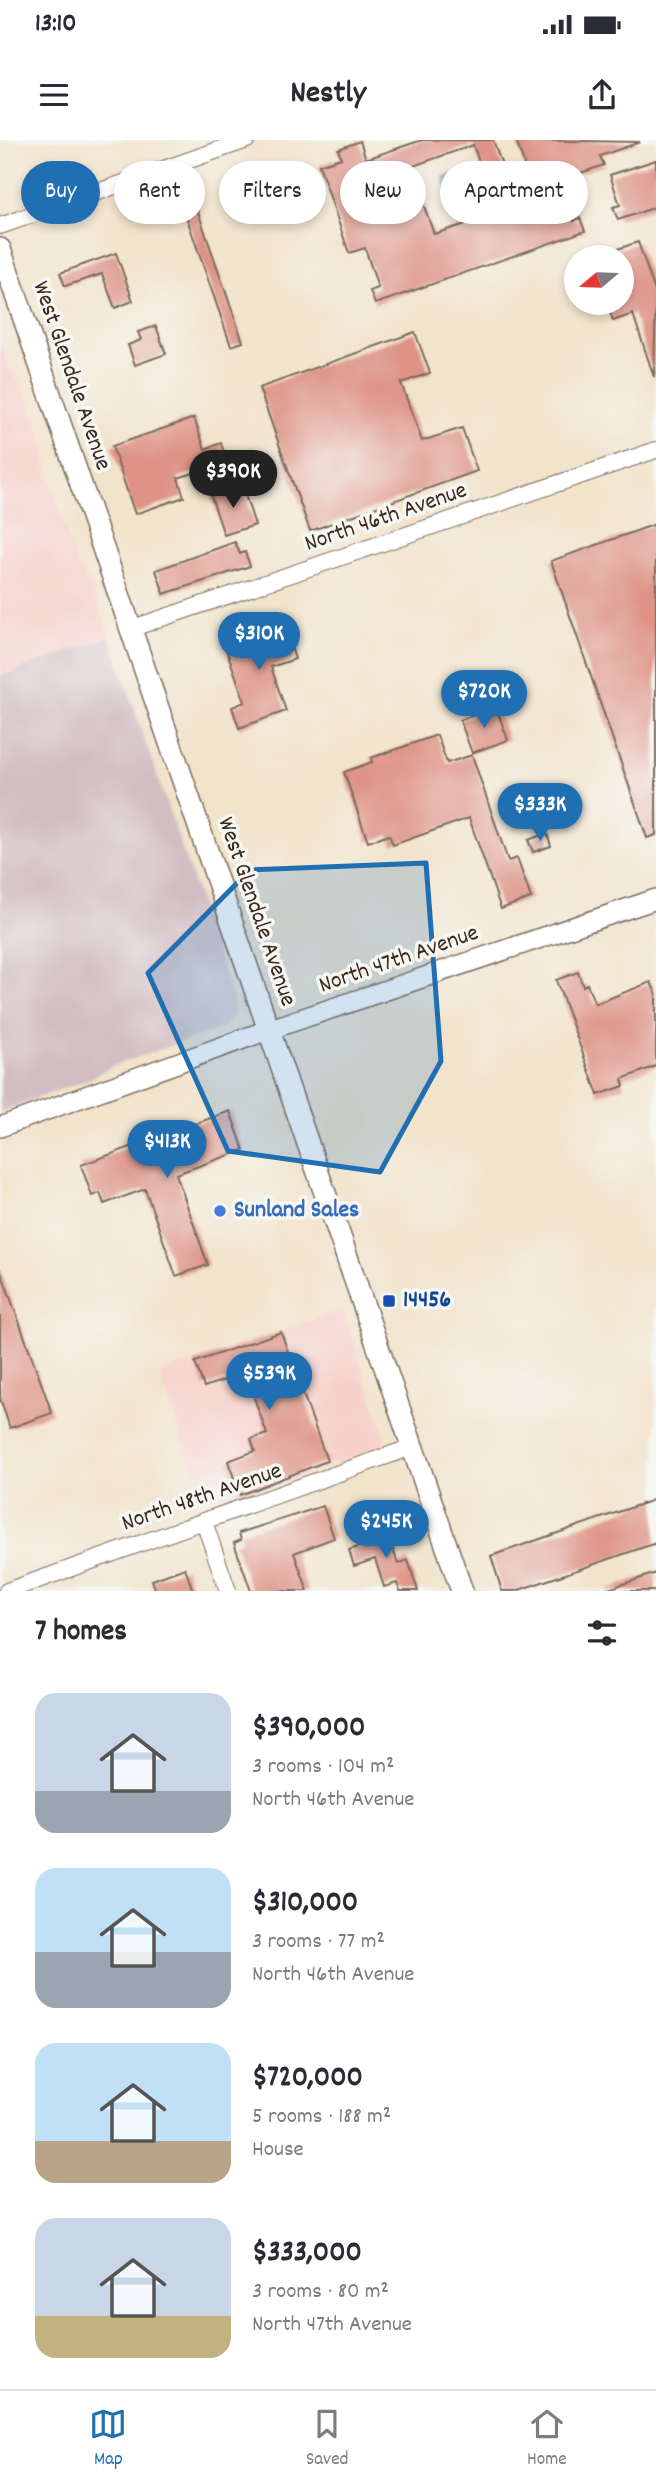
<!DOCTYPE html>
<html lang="en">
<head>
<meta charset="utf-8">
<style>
  body { margin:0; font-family:Dekko,sans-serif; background:#f7f7f7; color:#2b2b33; height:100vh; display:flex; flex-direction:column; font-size:26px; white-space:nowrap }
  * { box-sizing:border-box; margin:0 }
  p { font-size:23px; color:#7c7c81 }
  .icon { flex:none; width:38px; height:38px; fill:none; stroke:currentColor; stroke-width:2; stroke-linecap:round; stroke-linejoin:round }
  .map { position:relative; height:1451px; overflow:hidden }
  .panel { display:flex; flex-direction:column; background:#fff; flex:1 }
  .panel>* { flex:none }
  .hud { position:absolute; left:21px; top:21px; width:614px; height:63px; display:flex; gap:14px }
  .needle { width:46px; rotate:251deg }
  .tools { position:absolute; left:564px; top:105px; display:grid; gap:14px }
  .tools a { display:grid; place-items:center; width:70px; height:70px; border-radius:50%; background:#fff; box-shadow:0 4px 10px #0003; font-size:35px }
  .price { position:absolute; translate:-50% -60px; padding:0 16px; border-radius:24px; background:#1f6fb2; color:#fff; font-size:23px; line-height:46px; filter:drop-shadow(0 2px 4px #0008) }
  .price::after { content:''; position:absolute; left:50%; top:42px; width:21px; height:16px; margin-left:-10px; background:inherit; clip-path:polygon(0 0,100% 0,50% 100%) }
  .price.active { background:#222; color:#fff }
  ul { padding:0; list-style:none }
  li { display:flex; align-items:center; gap:21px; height:175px; padding:0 35px }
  li span { display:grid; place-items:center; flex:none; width:196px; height:140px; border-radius:21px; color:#555 }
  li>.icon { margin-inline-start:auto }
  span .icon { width:84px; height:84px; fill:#fffc; stroke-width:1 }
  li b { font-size:30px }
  h2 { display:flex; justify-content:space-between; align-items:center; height:84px; padding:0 35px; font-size:30px }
  .tag { padding:0 24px; border-radius:32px; background:#fff; box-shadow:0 4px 10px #0003; font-size:24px; line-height:63px }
  .tag.active { background:#1f6fb2; color:#fff }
  .status { display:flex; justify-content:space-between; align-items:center; height:49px; padding:0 35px; background:#fff; direction:ltr }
  .status svg { height:19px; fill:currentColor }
  header { display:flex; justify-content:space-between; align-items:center; height:91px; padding:0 35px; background:#fff; font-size:32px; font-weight:800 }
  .tab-bar { display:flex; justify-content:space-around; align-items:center; height:98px; border-top:2px solid #e1e1e2; background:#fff; font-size:19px; color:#7c7c81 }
  .tab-bar a { display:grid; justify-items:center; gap:4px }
  .tab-bar .active { color:#1f6fb2 }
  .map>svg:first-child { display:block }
  .built { fill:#f7d0ca }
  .industrial { fill:#d2bec2 }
  .water { fill:#6ab8e4; stroke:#527181; stroke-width:2 }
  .building { fill:#de9386; fill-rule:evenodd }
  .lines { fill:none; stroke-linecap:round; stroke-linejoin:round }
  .minor-casing { stroke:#7b6b5b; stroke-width:18 }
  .tertiary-casing { stroke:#7b6b5b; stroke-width:22 }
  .secondary-casing { stroke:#7b6b5b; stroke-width:24 }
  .minor { stroke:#fff; stroke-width:16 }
  .tertiary { stroke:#fff; stroke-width:19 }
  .secondary { stroke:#fff; stroke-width:21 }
  .marked { fill:#1f6fb2; fill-opacity:0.2; stroke:#1f6fb2; stroke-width:5; stroke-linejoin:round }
  .shop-dot { fill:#3f7fe0; stroke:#f6f6f2; stroke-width:2.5 }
  .transit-dot { fill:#1a4fb4; stroke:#f6f6f2; stroke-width:2.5 }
  .labels { text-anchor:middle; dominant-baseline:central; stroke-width:7; stroke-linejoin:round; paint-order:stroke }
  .street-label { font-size:24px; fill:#3b2a1e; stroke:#f6f6f2 }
  .shop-label { font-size:24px; font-weight:bold; fill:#366cbe; stroke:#f6f6f2; text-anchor:start }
  .transit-label { font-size:24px; font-weight:bold; fill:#164399; stroke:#f6f6f2; text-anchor:start }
</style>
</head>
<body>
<div class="status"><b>13:10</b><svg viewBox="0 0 49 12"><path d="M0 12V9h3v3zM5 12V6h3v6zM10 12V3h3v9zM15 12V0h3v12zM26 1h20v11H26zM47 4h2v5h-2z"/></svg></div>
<header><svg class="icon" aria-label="menu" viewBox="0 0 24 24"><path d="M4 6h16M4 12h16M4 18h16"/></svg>Nestly<svg class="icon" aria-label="share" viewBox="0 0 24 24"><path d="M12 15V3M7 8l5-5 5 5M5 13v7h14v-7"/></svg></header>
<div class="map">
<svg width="656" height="1451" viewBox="0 0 656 1451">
  <rect width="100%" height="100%" fill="#f6f6f2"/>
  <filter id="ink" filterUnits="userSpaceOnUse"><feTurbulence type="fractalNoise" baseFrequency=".0143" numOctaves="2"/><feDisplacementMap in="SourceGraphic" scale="14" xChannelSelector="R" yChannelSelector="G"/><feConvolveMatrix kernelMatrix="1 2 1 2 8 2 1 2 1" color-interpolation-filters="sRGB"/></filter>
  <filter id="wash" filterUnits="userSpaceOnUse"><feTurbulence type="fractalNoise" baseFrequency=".00686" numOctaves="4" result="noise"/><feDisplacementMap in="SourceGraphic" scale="28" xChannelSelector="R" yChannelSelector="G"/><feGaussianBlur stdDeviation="1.57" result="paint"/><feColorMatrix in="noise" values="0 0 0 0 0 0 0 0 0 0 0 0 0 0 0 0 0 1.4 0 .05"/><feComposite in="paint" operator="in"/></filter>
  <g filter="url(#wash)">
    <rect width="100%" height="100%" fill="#f2e3cb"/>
    <path class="built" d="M0,199L8,226L27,255L41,295L55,357L77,424L91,445L110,497L0,536Z
      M343,1170L385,1297L382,1306L220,1366L208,1363L201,1353L159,1233Z"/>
    <path class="industrial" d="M110,497L233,859L234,875L222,888L110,927L87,940L0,972V536Z"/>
    <path class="water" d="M456,34L463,55L451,59L444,38Z"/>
    <g id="blocks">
      <path class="building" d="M422,0H493L521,79L540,73L516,0L640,2L600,16L604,25L560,40L574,81L580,78L585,91L375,164L370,151L378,148L365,108L349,113L319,25L341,18L338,9L360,1L366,19ZM473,5L498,74L434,94L410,27Z
        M656,20V67L618,80L613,67L620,65L610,35Z
        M196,66L243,202L231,206L184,70Z
        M638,102L656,154L654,237L633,174L613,181L607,163H621V117L600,115Z
        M116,113L133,161L115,168L102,134L65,146L60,133Z
        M156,186L166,214L135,225L128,205L141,200L138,192Z
        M415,192L430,233L401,243L422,301L462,288L477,331L310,391L259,248Z
        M194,278L205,309L221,303L227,322L178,338L184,357L135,374L112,306Z
        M242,346L255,385L224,395L211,356Z
        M656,384V695L647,698L551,421Z
        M235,402L240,414L245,412L250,426L164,454L156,430Z
        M283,482L295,519L271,527L286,571L239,588L232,567L245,562L224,503Z
        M496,567L508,600L472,613L460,580Z
        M437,595L447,623L472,615L508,721L517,718L531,758L501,769L469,678L393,705L389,695L368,702L344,632L372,622L371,618Z
        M547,693L551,706L533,712L528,700Z
        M578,832L583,846L587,844L595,864L651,842L656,853V926L622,939L624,946L598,955L556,840Z
        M230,971L244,1010L176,1034L208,1125L176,1136L145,1049L104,1064L100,1053L92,1056L81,1025Z
        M0,1129L52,1273L10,1288L0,1258Z
        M281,1192L327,1321L240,1355L228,1321L255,1311L251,1299L267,1294L245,1233L204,1247L195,1222Z
        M656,1359V1403L516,1451H502L491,1416Z
        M323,1366L334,1398L294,1413L308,1451H251L234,1403L241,1400L239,1393Z
        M397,1382L400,1394L389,1397L398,1424L408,1420L418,1451H400L397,1443L384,1447L375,1419L354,1426L349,1410L380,1400L376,1389Z
        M185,1428L193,1451H156L152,1440Z
        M656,1433V1451H609L608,1449Z"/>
    </g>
  </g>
  <g filter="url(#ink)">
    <use href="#blocks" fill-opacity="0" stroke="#7b6b5b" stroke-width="2"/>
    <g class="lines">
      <defs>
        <path id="minor" d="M0,86L247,0
          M130,489L656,310
          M204,1382L228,1451
          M7,1451L412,1307"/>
        <path id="tertiary" d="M0,987L268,890L656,759"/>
        <path id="secondary" d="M0,109L462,1451"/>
      </defs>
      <use href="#minor" class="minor-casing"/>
      <use href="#tertiary" class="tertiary-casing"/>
      <use href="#secondary" class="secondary-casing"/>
      <use href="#minor" class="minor"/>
      <use href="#tertiary" class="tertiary"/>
      <use href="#secondary" class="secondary"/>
    </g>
  </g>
  <path class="marked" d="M426,723L441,921L380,1032L228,1011L148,833L250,730Z"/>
  <circle class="shop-dot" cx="220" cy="1071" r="7"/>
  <rect class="transit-dot" x="382" y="1154" width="14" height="14" rx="3.5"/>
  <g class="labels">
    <g class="street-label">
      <text transform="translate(71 236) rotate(71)">West Glendale Avenue</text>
      <text transform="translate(386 378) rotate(-19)">North 46th Avenue</text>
      <text transform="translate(256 772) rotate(71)">West Glendale Avenue</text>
      <text transform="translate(399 820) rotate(-19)">North 47th Avenue</text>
      <text transform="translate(202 1358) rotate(-19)">North 48th Avenue</text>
    </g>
    <g class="shop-label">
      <text x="234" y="1071">Sunland Sales</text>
    </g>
    <g class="transit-label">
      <text x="403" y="1161">14456</text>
    </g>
  </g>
</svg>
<div class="tools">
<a><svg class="needle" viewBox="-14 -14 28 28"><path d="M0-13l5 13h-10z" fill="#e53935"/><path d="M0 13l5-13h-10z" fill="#7c7c81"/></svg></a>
</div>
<b class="price active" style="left:233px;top:370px">$390K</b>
<b class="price" style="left:259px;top:532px">$310K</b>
<b class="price" style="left:484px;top:590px">$720K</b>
<b class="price" style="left:540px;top:703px">$333K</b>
<b class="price" style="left:167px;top:1040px">$413K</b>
<b class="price" style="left:269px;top:1272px">$539K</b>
<b class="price" style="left:386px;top:1420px">$245K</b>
<div class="hud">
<a class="tag active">Buy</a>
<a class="tag">Rent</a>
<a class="tag">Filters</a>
<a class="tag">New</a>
<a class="tag">Apartment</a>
</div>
</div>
<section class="panel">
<h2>7 homes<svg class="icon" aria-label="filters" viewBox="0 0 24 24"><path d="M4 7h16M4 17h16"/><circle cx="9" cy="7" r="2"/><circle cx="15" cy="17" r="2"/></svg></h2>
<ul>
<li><span style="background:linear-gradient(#c9d6e8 70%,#9aa5b1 0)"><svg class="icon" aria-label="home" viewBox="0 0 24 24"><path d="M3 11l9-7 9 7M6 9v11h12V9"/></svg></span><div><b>$390,000</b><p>3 rooms · 104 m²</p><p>North 46th Avenue</p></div></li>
<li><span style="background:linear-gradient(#bfe0f5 60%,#9aa5b1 0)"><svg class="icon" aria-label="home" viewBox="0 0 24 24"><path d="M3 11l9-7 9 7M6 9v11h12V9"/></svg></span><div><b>$310,000</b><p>3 rooms · 77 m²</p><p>North 46th Avenue</p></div></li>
<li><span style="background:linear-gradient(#bfe0f5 70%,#b9a48a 0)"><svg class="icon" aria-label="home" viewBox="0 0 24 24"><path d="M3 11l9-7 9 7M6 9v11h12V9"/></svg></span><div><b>$720,000</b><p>5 rooms · 188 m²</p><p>House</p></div></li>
<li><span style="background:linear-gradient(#c9d6e8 70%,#c2b280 0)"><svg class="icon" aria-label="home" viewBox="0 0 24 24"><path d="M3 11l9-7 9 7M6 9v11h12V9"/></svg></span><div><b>$333,000</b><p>3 rooms · 80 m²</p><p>North 47th Avenue</p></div></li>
</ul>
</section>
<nav class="tab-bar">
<a class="active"><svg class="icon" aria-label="map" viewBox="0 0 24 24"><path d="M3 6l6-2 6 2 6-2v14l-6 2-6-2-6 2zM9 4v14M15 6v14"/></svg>Map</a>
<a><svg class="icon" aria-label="saved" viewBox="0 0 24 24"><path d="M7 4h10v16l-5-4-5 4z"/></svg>Saved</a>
<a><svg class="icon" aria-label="home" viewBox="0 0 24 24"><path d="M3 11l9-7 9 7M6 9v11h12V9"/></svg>Home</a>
</nav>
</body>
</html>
